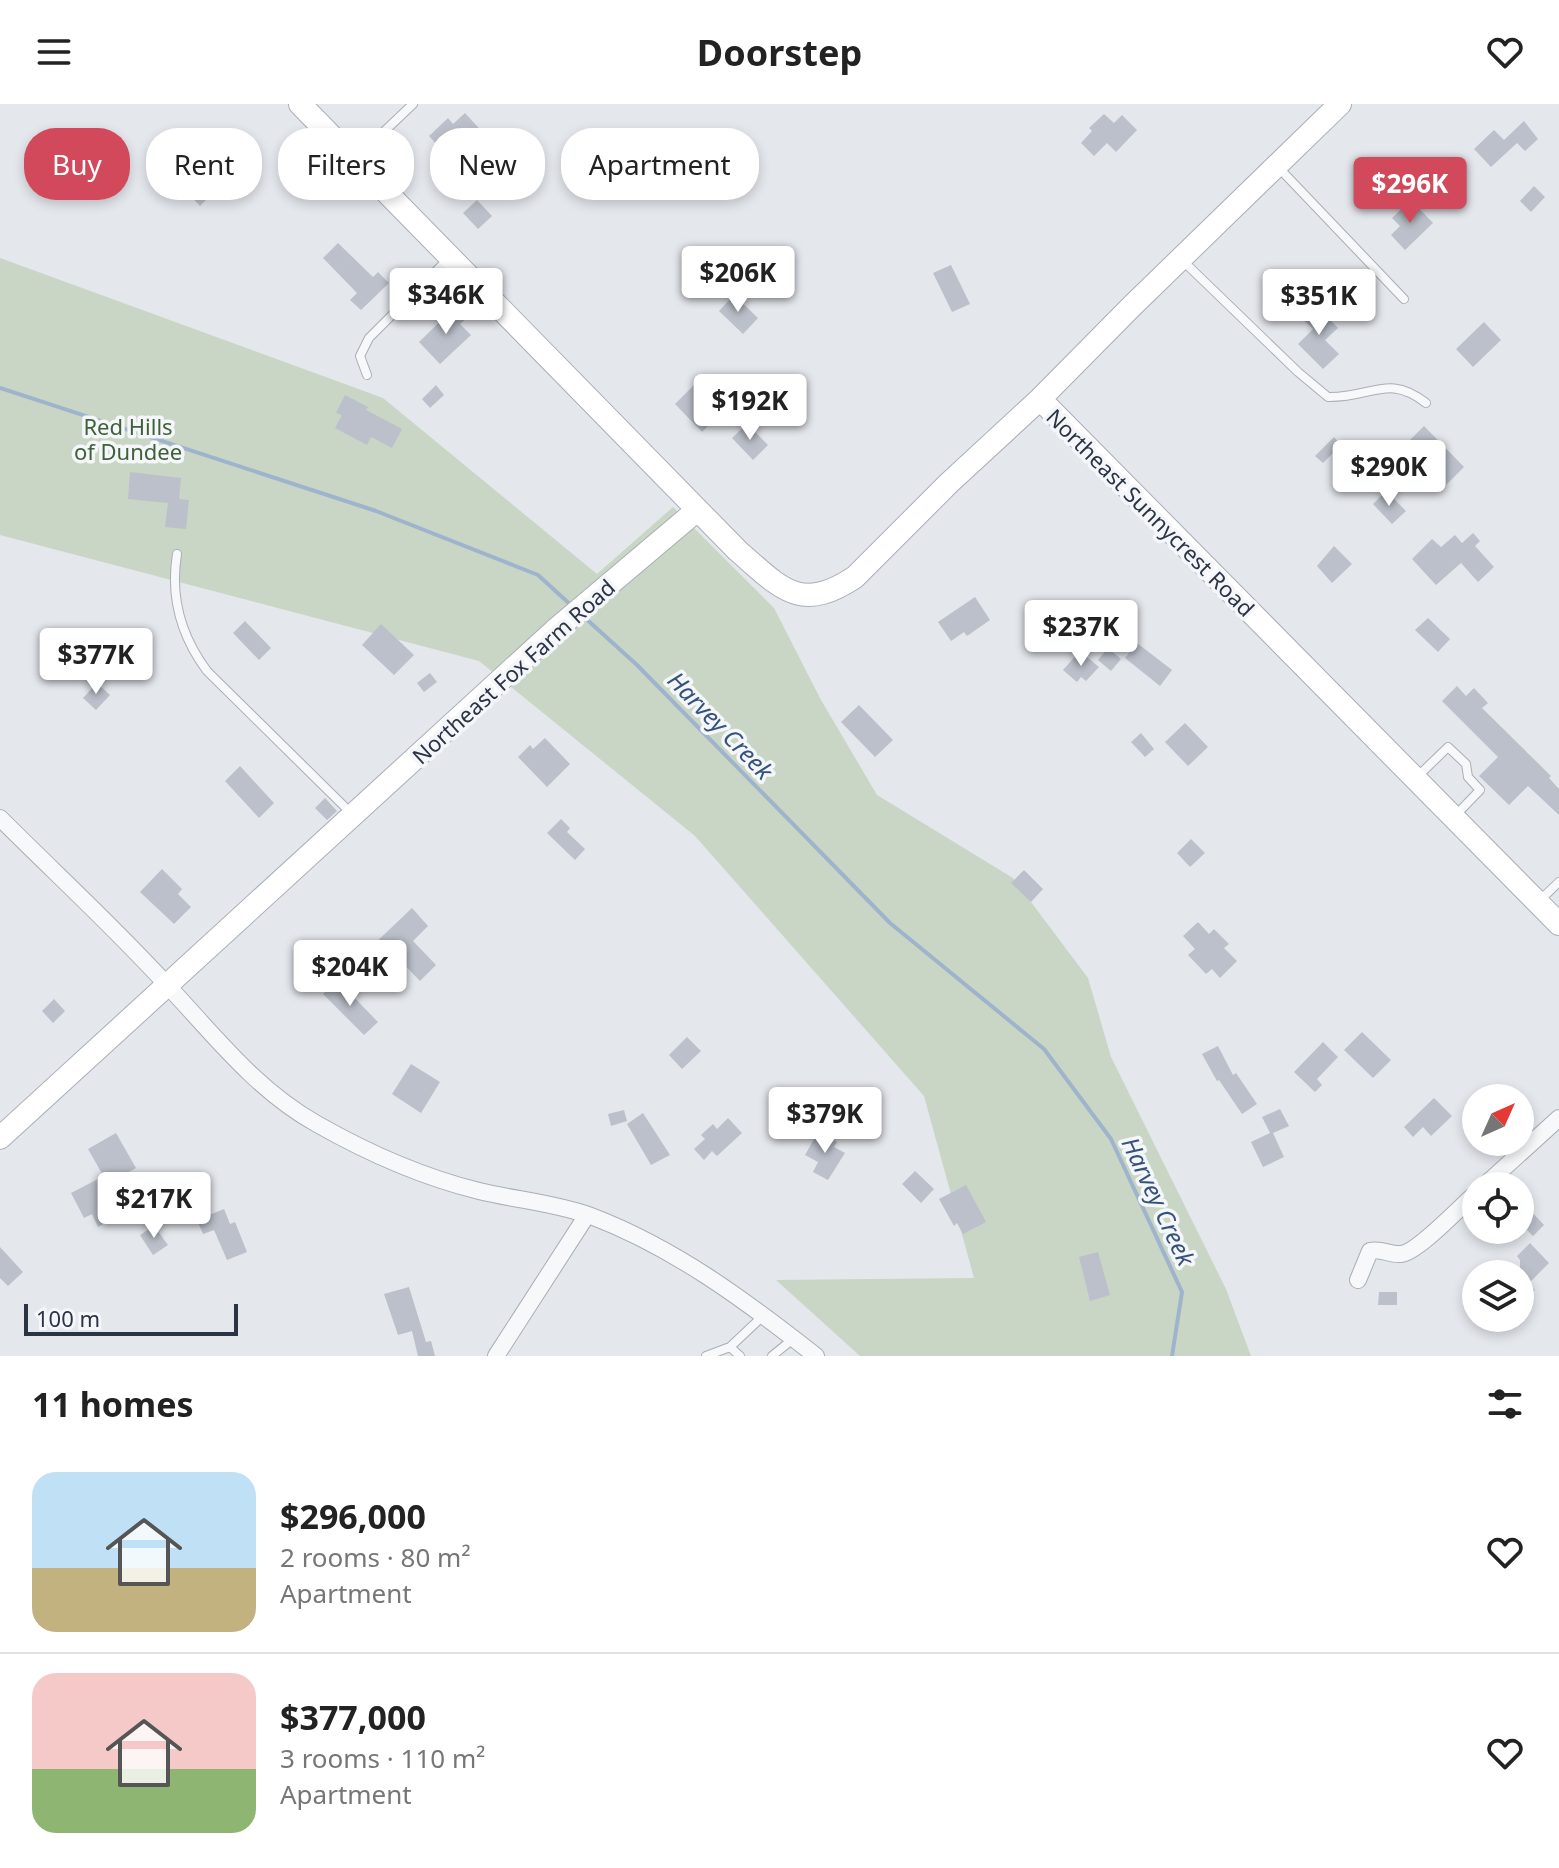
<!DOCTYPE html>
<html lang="en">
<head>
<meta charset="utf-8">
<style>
  body { margin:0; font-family:"Noto Sans",sans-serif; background:#f6f6f6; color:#222; height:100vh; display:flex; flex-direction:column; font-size:30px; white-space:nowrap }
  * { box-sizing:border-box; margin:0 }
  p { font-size:26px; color:#767676 }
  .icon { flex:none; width:44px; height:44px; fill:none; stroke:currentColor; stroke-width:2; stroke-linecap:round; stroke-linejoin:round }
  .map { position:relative; height:1252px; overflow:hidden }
  .sheet { display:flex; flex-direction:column; background:#fff; flex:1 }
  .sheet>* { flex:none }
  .hud { position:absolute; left:24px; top:24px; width:800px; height:72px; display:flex; gap:16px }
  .needle { width:52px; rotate:45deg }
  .tools { position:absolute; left:1462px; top:980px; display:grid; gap:16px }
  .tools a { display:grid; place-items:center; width:72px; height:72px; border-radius:50%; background:#fff; box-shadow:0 4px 12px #0003; font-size:40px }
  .scale { position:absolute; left:24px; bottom:20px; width:214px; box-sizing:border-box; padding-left:8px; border:4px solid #2b3445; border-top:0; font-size:22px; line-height:28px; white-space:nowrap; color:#2b3445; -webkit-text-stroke:6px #f4f6f9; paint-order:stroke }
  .price { position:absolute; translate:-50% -68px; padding:0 18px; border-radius:8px; background:#fff; color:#222; font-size:26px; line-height:52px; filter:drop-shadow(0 2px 4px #0008) }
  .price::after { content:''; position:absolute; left:50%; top:48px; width:24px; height:18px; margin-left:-12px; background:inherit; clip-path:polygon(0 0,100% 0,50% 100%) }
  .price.on { background:#d1495b; color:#fff }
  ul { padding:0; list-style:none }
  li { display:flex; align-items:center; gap:24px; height:200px; padding:0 32px }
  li+li { border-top:2px solid #e0e0e0 }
  li span { display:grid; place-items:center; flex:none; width:224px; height:160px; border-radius:24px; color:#555 }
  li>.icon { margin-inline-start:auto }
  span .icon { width:96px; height:96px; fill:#fffc; stroke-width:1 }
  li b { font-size:34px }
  h2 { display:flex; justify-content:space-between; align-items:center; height:96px; padding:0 32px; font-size:34px }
  .chip { padding:0 28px; border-radius:32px; background:#fff; box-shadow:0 4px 12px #0003; font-size:28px; line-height:72px }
  .chip.on { background:#d1495b; color:#fff }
  header { display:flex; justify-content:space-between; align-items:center; height:104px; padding:0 32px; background:#fff; font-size:36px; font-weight:700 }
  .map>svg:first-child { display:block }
  .green { fill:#c9d6c5 }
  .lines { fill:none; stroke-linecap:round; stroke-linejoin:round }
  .stream { stroke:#9fb4cc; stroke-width:4 }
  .building { fill:#bbc0ca }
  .lane-casing { stroke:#a9aeb7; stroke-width:10 }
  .street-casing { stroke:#a9aeb7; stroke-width:18 }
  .secondary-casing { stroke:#a9aeb7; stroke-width:24 }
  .lane { stroke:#f7f8fa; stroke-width:8 }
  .street { stroke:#f7f8fa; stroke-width:16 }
  .secondary { stroke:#fff; stroke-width:22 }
  .labels { text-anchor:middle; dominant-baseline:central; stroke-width:7; stroke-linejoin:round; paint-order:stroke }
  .park-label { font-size:22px; fill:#3f6138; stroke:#f4f6f9 }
  .street-label { font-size:22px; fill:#2b3445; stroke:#f4f6f9 }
  .water-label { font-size:24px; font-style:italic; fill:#34527a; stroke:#f4f6f9 }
</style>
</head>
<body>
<header><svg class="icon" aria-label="menu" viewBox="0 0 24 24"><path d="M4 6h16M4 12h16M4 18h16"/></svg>Doorstep<svg class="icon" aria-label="heart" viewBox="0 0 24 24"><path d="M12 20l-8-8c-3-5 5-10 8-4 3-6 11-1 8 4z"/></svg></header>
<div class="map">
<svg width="1559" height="1252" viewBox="0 0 1559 1252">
  <rect width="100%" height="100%" fill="#e4e7ec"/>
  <path class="green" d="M0,154L383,294L597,470L673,403L774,504L821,596L877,691L1013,774L1088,874L1111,953L1226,1185L1251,1252H860L776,1176L974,1174L924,992L695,732L479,557L0,431Z"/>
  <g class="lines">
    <path class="stream" d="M0,284L376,407L538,471L573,503
      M583,512L637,561L890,819L1044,945L1111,1035L1182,1188L1172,1252"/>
  </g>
  <path class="building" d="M465,9L487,33L456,62L429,32L448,14L453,20Z
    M1104,10L1114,19L1122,11L1137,26L1116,48L1107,39L1094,52L1081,39L1092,27L1089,24Z
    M1524,17L1538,35L1525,47L1517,39L1491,63L1474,45L1494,26L1504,36Z
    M198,38L211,50L201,60L217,76L212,80L217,85L200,102L168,69Z
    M1534,82L1545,93L1531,108L1520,97Z
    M477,96L492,112L478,125L463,109Z
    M1411,96L1433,119L1405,146L1391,131L1400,122L1392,114Z
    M338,139L373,173L378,168L389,179L361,206L350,196L357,189L323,154Z
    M951,161L970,200L952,208L933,169Z
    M734,191L758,214L743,230L719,207Z
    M1314,199L1338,224L1325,236L1339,250L1323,265L1298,240L1313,225L1300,213Z
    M455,203L466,215L460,220L471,231L440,260L419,238Z
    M1484,218L1501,236L1473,263L1456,245Z
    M697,278L725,305L702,328L675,300Z
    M436,281L444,291L430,304L422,295Z
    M345,291L368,303L366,306L402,325L392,344L371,333L367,341L335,324L342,311L336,309Z
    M747,320L768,341L753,356L732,334Z
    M1424,322L1464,363L1444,383L1404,342Z
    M1334,333L1341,341L1323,359L1315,352Z
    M130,368L181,374L179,395L189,396L186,425L165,423L168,399L128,395Z
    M1386,387L1406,407L1392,420L1373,400Z
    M1473,429L1480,437L1475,442L1494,463L1478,478L1461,459L1436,481L1412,455L1432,435L1441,443L1455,431L1462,439Z
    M1334,442L1352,460L1332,479L1317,462Z
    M975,493L990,516L967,532L964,528L951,537L938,518Z
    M1428,514L1450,535L1438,548L1415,526Z
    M245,517L271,544L259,556L233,529Z
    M381,520L414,551L394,571L362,541Z
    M1137,539L1172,566L1160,582L1125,554Z
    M1108,544L1121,555L1111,567L1098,556Z
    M1080,547L1099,563L1086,577L1081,573L1077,578L1063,566Z
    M430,569L437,578L424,588L417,579Z
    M97,579L110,591L96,606L83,594Z
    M1457,582L1466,592L1474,584L1488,599L1482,604L1551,672L1549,674L1559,685V711L1528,682L1509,701L1479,672L1498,653L1442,597Z
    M859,601L893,636L875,653L841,618Z
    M1185,619L1208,643L1188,662L1165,638Z
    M1141,629L1154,645L1145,653L1131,638Z
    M545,634L570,660L547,683L518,653L530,641L533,645Z
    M240,662L274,699L259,714L225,677Z
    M325,694L337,707L327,716L315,704Z
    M561,715L570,724L567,728L585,745L575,756L547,729Z
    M1191,735L1205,749L1190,763L1177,749Z
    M162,765L182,785L178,790L191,803L174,820L140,788Z
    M1024,766L1043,785L1031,798L1011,779Z
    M412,804L428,822L413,837L436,861L420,877L393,849L384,858L370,844Z
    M1198,818L1209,830L1214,825L1229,840L1224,844L1237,857L1220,874L1212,865L1206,870L1188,851L1195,845L1183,832Z
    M337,876L378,918L364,931L323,890Z
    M54,895L65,907L53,919L42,907Z
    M1362,928L1391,956L1373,974L1344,946Z
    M687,933L701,947L682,965L669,951Z
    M1323,938L1338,953L1317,975L1322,981L1315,988L1294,968Z
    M1218,942L1233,971L1236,969L1257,1000L1242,1010L1219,976L1217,977L1202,950Z
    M411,960L440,978L421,1009L392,990Z
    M1434,994L1452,1012L1431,1032L1423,1023L1413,1033L1404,1023Z
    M1280,1005L1289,1022L1273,1029L1284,1053L1263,1063L1251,1038L1270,1029L1262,1013Z
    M624,1006L627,1017L611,1022L608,1010Z
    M643,1009L670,1051L651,1061L627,1020Z
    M728,1014L742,1029L717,1052L712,1047L704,1056L694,1045L705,1035L701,1031L713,1020L717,1025Z
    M818,1028L837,1038L834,1043L845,1049L828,1076L813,1068L818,1058L805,1051Z
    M116,1029L136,1064L108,1080L88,1045Z
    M915,1067L934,1085L921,1099L902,1080Z
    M100,1074L120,1111L98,1123L92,1110L84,1114L71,1089Z
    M966,1081L986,1118L963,1130L957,1119L954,1122L939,1095Z
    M1526,1102L1544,1121L1533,1132L1520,1119V1108Z
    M224,1105L230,1120L235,1118L247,1148L227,1156L214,1126L203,1130L197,1116Z
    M154,1122L168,1141L153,1151L140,1131Z
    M1530,1139L1549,1159L1529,1179L1535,1186L1520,1200V1156L1517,1152Z
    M0,1143L23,1168L8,1182L0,1174Z
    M1098,1148L1110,1191L1090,1197L1079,1153Z
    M409,1183L426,1238L431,1237L435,1252H418L412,1227L398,1231L384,1190Z
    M1379,1188H1397V1201H1378Z"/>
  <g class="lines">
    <defs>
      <path id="lane" d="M355,55L413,0
        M1278,63L1404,195
        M1181,155L1298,268L1328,293C1372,294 1388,269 1426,299
        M367,271L360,252L369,234L449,154
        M177,450C170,493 181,532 207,567L351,709
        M1416,674L1448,643L1466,660L1468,673L1480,686L1454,713
        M1538,798L1559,778
        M730,1243L740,1252
        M706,1252L730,1243L763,1212
        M772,1252L793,1235"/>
      <path id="street" d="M0,714C56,770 114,823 167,881C214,931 256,986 317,1020C368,1049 422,1073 479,1087C516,1096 555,1099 591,1112C675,1144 746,1197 816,1252
        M1484,1082L1559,1014
        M1358,1176L1370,1147C1381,1144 1390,1151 1401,1150C1417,1149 1461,1102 1476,1089
        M496,1252L587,1111"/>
      <path id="secondary" d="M300,0L738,447C781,484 800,510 855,473L949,379L1040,295L1133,201L1340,0
        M1040,295L1559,820
        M0,1034L554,527L696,407"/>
    </defs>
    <use href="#lane" class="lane-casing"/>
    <use href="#street" class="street-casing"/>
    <use href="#secondary" class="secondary-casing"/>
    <use href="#lane" class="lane"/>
    <use href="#street" class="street"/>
    <use href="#secondary" class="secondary"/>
  </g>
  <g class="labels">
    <g class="park-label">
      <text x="128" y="322">Red Hills<tspan x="128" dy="25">of Dundee</tspan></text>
    </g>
    <g class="street-label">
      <text transform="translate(1151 408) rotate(45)">Northeast Sunnycrest Road</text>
      <text transform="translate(513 567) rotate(-42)">Northeast Fox Farm Road</text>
    </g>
    <g class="water-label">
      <text transform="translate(721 621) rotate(46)">Harvey Creek</text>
      <text transform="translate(1159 1097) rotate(65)">Harvey Creek</text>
    </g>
  </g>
</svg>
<div class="tools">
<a><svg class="needle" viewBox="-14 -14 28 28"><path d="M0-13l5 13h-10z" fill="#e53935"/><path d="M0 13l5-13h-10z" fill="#767676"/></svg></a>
<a><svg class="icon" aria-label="locate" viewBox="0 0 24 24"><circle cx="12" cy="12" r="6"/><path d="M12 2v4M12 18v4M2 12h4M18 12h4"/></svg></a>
<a><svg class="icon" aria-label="layers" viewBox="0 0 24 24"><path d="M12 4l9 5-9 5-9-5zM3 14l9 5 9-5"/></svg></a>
</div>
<div class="scale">100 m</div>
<b class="price on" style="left:1410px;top:121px">$296K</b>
<b class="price" style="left:738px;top:210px">$206K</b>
<b class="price" style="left:446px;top:232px">$346K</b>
<b class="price" style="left:1319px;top:233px">$351K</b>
<b class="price" style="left:750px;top:338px">$192K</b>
<b class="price" style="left:1389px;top:404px">$290K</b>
<b class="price" style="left:1081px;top:564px">$237K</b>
<b class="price" style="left:96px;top:592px">$377K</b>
<b class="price" style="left:350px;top:904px">$204K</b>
<b class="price" style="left:825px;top:1051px">$379K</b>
<b class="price" style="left:154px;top:1136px">$217K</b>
<div class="hud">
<a class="chip on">Buy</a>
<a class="chip">Rent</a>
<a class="chip">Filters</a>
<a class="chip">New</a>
<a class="chip">Apartment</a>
</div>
</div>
<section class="sheet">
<h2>11 homes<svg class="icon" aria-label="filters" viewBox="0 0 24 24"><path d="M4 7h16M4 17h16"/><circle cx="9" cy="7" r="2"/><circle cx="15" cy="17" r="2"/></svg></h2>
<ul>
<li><span style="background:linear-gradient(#bfe0f5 60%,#c2b280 0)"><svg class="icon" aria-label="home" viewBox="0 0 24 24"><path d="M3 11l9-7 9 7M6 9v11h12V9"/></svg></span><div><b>$296,000</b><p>2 rooms · 80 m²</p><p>Apartment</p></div><svg class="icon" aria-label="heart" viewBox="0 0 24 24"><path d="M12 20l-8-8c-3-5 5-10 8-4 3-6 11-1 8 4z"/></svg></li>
<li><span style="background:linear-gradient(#f6c9c9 60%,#8fb573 0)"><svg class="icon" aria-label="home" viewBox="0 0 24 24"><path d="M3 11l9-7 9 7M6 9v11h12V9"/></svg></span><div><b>$377,000</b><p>3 rooms · 110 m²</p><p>Apartment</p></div><svg class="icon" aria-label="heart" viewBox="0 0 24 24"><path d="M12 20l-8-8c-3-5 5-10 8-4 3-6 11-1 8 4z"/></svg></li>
</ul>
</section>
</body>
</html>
